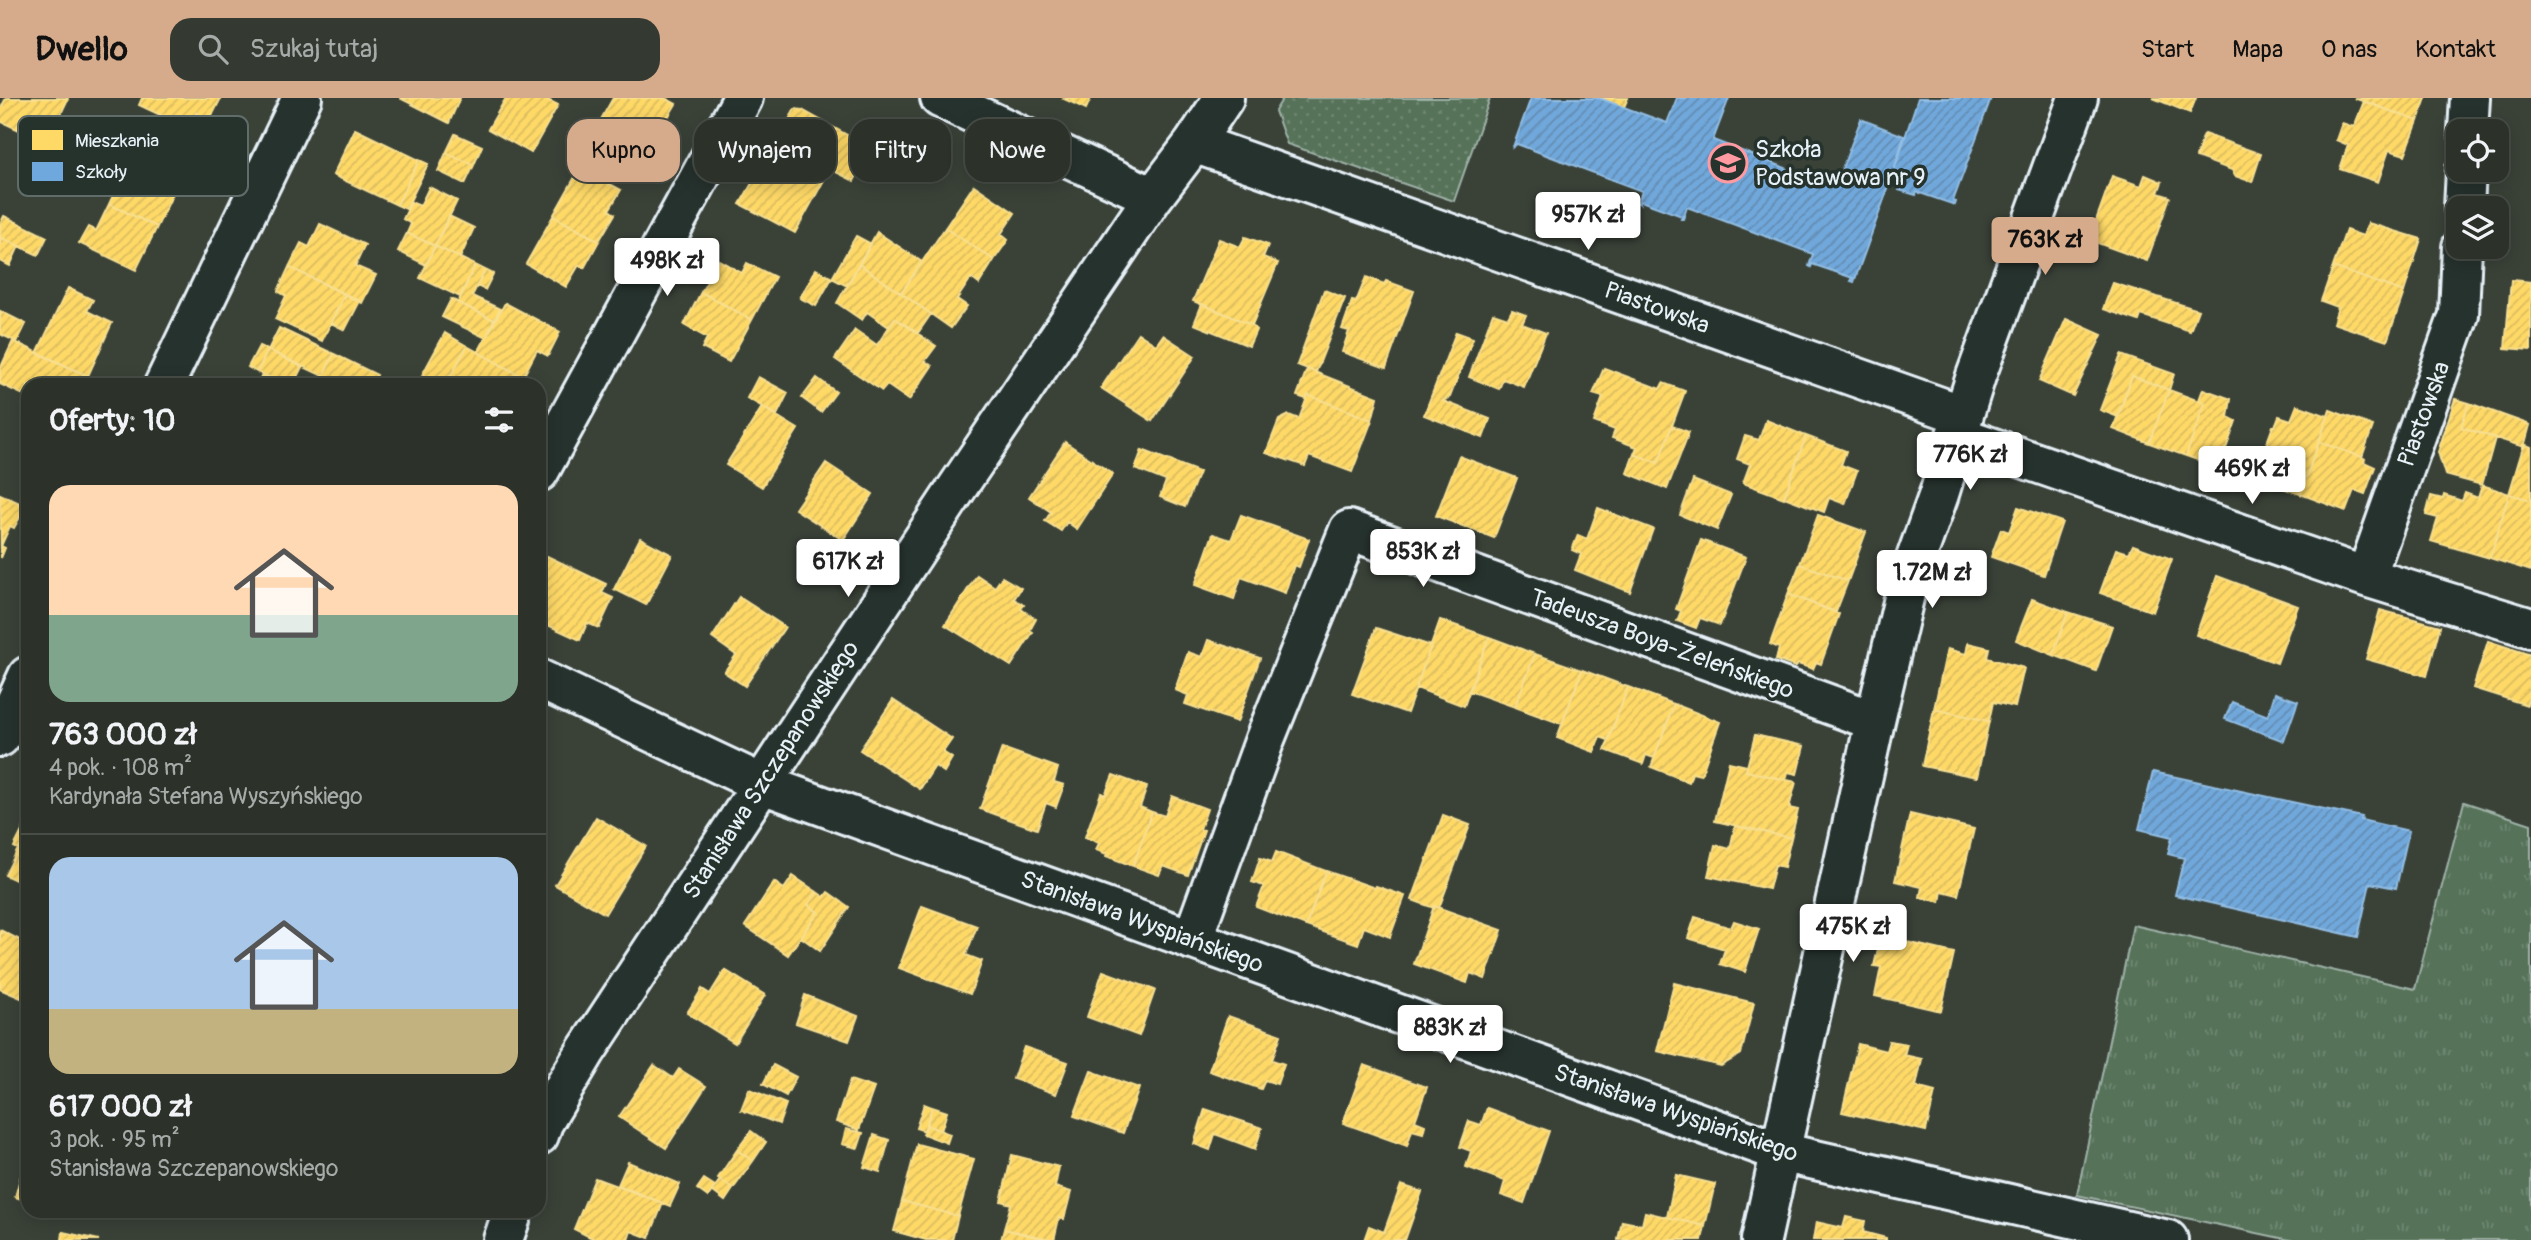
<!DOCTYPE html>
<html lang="pl">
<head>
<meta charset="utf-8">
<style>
  body { margin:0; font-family:Pangolin,sans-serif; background:#343a32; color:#f1f3f6; height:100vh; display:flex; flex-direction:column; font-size:26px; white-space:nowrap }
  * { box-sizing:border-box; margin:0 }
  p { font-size:23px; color:#a6aaa8 }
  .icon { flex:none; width:38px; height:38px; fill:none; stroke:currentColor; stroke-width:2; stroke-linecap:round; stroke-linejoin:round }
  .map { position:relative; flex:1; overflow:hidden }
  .details { position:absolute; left:21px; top:280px; width:525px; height:840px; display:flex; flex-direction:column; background:#2c322a; border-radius:21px; box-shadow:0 4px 18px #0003,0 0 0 2px #484d47 }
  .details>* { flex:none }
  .guide { position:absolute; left:567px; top:21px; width:665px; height:63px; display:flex; gap:14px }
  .controls { position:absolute; left:2446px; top:21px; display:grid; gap:14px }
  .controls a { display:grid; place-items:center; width:63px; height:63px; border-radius:14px; background:#2c322a; box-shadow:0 4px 18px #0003,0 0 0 2px #484d47; font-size:35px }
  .price { position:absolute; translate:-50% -60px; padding:0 16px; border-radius:7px; background:#fff; color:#222; font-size:23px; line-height:46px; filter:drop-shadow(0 2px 4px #0008) }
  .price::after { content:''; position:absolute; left:50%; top:42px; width:21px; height:16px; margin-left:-10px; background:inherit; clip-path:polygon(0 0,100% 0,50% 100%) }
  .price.selected { background:#d6ab8b; color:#111 }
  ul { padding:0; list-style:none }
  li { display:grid; align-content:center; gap:14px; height:371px; padding:0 28px }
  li+li { border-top:2px solid #484d47 }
  li span { display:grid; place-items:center; height:217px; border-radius:21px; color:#555 }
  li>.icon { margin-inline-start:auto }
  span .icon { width:126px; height:126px; fill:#fffc; stroke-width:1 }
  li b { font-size:30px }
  h2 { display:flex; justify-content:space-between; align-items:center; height:84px; padding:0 28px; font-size:30px }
  .tag { padding:0 24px; border-radius:21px; background:#2c322a; box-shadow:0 4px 18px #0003,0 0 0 2px #484d47; font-size:24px; line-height:63px }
  .tag.selected { background:#d6ab8b; color:#111 }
  header { display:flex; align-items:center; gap:42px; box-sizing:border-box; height:98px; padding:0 35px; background:#d6ab8b; color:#111 }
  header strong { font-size:33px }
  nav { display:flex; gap:38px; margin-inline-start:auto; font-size:24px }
  .search { width:490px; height:63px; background:#343a32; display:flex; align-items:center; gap:18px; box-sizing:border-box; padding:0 24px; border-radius:21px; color:#a6aaa8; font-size:26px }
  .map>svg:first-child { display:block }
  .grass { fill:url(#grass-dots); stroke:#9fb2a8; stroke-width:2 }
  .park { fill:url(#park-tufts); stroke:#9fb2a8; stroke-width:2 }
  .homes { fill:url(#homes-hatch); stroke:#f8e092; stroke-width:2 }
  .schools { fill:url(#schools-hatch); stroke:#93bee4; stroke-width:2 }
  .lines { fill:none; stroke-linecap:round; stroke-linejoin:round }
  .minor-casing { stroke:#e8f1f8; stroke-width:44 }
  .minor { stroke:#26332d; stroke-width:38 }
  .labels { text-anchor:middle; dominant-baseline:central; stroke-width:7; stroke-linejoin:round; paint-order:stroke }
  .poi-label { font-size:24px; fill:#e8f1f8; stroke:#26332d; text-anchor:start }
  .street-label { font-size:24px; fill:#e8f1f8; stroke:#26332d }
  .key { fill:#26332d; stroke:#606c6a; stroke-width:2 }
  .key-label { font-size:19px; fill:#e8f1f8 }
</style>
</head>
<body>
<header>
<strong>Dwello</strong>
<div class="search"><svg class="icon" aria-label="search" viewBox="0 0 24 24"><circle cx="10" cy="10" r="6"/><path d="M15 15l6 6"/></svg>Szukaj tutaj</div>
<nav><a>Start</a><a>Mapa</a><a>O nas</a><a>Kontakt</a></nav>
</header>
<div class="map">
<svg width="2531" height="1142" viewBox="0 0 2531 1142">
  <defs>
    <pattern id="grass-dots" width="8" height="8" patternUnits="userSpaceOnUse" patternTransform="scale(1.75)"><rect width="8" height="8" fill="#567259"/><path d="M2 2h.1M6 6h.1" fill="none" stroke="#6e8772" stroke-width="1.8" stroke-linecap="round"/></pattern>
    <pattern id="park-tufts" width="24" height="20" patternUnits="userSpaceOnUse" patternTransform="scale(1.75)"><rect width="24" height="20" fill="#567259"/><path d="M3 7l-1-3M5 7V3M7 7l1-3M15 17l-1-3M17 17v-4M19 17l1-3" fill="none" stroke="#6e8772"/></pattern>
    <pattern id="homes-hatch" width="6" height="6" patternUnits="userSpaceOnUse" patternTransform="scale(1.75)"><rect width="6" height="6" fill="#ffd966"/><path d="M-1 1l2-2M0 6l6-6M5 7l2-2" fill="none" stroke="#dabc60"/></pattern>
    <pattern id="schools-hatch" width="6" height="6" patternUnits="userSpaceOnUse" patternTransform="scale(1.75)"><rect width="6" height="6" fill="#6fa8dc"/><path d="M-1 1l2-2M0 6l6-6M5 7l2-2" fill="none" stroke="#638bb0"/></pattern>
  </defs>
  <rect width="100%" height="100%" fill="#3a4238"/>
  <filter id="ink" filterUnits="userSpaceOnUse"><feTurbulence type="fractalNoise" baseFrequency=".0143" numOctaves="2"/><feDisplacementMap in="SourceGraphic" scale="14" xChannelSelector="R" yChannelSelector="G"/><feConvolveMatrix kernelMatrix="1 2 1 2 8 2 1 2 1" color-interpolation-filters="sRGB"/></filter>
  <g filter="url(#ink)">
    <path class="grass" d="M1283,0H1490L1454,103L1287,46L1275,13Z"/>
    <path class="park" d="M2464,704L2531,726V1142H2290L2077,1097L2133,827L2415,891Z"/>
    <path class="homes" d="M6,0H67L68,1L47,45L0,23V12Z
      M142,0H221L210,22L196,15L190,31L139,7Z
      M400,0H460L449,25Z
      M506,0H544L558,7L531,55L488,31Z
      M613,0H665L676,6L664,26L670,29L656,54L600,23Z
      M1062,0H1091L1086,11Z
      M1599,0H1628L1624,9Z
      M2153,0H2196L2190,15Z
      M2354,0H2426L2418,23Z
      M2364,3L2418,23L2405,57L2389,52L2378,84L2340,71L2348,47L2336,42L2342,25L2354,29Z
      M795,11L802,12L872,51L854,83L830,71L822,86L776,61L790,35L783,32Z
      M355,31L419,62L397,107L333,77Z
      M455,36L482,48L474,67L446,55Z
      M2204,36L2261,56L2252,84L2235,78L2232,72L2196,59Z
      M107,51L178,85L157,129L109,106L122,79L98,68Z
      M446,55L474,67L465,86L438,73Z
      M776,61L822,86L795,135L740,106L755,80L762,85Z
      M419,62L428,66L406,111L397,107Z
      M580,70L621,92L609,112L615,116L599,143L553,118Z
      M2145,77L2162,84L2158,95L2170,99L2147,163L2089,142L2112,78L2141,88Z
      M974,87L1015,115L1001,136L1008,142L994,162L945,130Z
      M429,89L457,103L435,148L407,135L411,126L403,121L411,104L420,108Z
      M109,106L157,129L136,172L79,145L88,129L96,133Z
      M4,118L47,139L38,157L0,139V126Z
      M449,118L474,130L460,160L435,148Z
      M553,118L599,143L584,170L579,167L566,189L526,166Z
      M2368,125L2421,141L2404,194L2333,169L2346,132L2363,138Z
      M320,126L365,147L355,168L376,177L362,205L289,169L301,145L309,149Z
      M945,130L994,162L979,186L971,180L957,201L967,208L951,230L901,195Z
      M877,134L922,164L901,195L859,166Z
      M407,135L435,148L426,167L398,153Z
      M856,138L871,146L847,188L832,180Z
      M0,139L19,148L10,168L0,163Z
      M1245,139L1268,147L1263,159L1278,165L1252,227L1193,203L1219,141L1240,149Z
      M435,148L475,167L460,199L420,180Z
      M719,162L742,175L747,165L775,179L752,222L701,194Z
      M859,166L931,216L918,235L895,220L889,229L867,214L862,222L837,205Z
      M475,167L485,172L472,198L500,211L494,222L458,205Z
      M289,169L345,196L322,243L275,221L286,198L278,193Z
      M2333,169L2404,194L2387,243L2333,225L2338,209L2321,203Z
      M816,171L832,180L816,208L800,200Z
      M485,172L493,176L485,192L477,188Z
      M1366,179L1384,186L1386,183L1414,193L1386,270L1342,254L1349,233L1342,231L1352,203L1356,204Z
      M2511,182L2531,184V252L2505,250Z
      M2113,185L2198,212L2190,233L2141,217L2139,223L2103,211Z
      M68,190L93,202L87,213L112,225L88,278L37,255Z
      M1324,192L1345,200L1316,274L1297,267Z
      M701,194L752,222L729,264L702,250L707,240L684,227Z
      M345,196L360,203L345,232L331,225Z
      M451,201L494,222L486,240L442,219Z
      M505,205L560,234L548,258L537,252L523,279L478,254Z
      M1202,206L1252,227L1256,232L1249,248L1194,226Z
      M1512,212L1526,217L1522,226L1546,235L1524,289L1503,281L1499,291L1469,279L1493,215L1508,220Z
      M0,213L26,226L17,244L0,236Z
      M895,220L936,248L925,263L932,268L909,302L887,287L882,293L835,261L855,232L877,247Z
      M2066,221L2102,237L2073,298L2039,283Z
      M279,230L334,256L323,278L268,252Z
      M1456,234L1473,240L1450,299L1443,303L1490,321L1483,340L1424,317Z
      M445,235L467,248L446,287H441L422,277Z
      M1138,235L1156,247L1163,237L1195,258L1152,323L1101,290Z
      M13,243L88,278L83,287H28V299L0,286V271Z
      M259,248L268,252L257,274L248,269Z
      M467,248L523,279L519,287H446Z
      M268,252L302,269L293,287H285L257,274Z
      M334,256L377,277L372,287H341L323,278Z
      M2121,257L2174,276L2169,292L2132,278L2118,319L2100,312Z
      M1604,270L1660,291L1663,285L1685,293L1658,365L1634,356L1637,349L1612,340L1615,332L1594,324L1603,299L1593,296Z
      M1307,271L1378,299L1372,322L1308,297L1306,301L1297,298Z
      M262,276L285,287H257Z
      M2132,278L2169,292L2149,345L2113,331Z
      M758,279L788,295L777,317L747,300Z
      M817,280L836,294L821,314L802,300Z
      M2203,291L2231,301L2228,319L2236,323L2219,370L2186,358L2205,305L2199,302Z
      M2169,292L2205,305L2186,358L2149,345Z
      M1308,297L1372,322L1352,374L1309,358L1305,368L1266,355L1279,322L1289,317L1299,321Z
      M2455,301L2469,305L2461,329L2495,340L2482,387L2445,377L2438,354Z
      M2469,305L2530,327L2524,349L2461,329Z
      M2297,307L2328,318L2300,396L2254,380L2273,328H2275L2279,318L2291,322Z
      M762,309L798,331L762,389L726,367Z
      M2330,312L2373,328L2362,359L2319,344Z
      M1766,322L1806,338L1784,400L1743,385L1750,366L1737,361L1745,338L1759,342Z
      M1672,328L1689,334L1667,391L1627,375L1634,356L1658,365Z
      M1806,338L1846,353L1841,367L1857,373L1845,406L1829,400L1824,414L1784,399Z
      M1065,344L1113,376L1077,431L1067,424L1061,433L1045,423L1051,414L1029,399Z
      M2319,344L2362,359L2365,361L2364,364L2375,369L2365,396L2354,392L2346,413L2300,396Z
      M2524,346L2531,349V402L2509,396Z
      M1142,352L1199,374L1185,409L1160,399L1166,383L1135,371Z
      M1459,358L1517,380L1494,440L1436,418Z
      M826,365L873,396L843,442L795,411Z
      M1693,382L1731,397L1717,432L1680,417Z
      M2482,387L2509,396L2490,460L2431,443L2438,420L2426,417L2431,398L2443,401L2444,397L2462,403L2465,395L2478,400Z
      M0,396L26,408L14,430L10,428L1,448L5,450L1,460Z
      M2509,396L2531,402V473L2490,460Z
      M2018,409L2062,424L2044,477L1991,459L2001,431L2009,434Z
      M1598,410L1653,431L1630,494L1575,472L1581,456L1572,452L1578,437L1587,441Z
      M1241,417L1309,441L1299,469L1294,467L1285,495L1241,479L1234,501L1195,487L1213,436L1231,442Z
      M1818,417L1866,434L1848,483L1800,466Z
      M640,440L672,457L646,507L614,491Z
      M1701,442L1746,459L1720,527L1700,520L1696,530L1677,523L1681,513L1676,511Z
      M2133,447L2172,461L2153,514L2100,495L2116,451L2129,455Z
      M547,458L606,486L602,495L613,500L599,530L587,525L580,542L539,523V475Z
      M1800,466L1848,483L1836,514L1788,496Z
      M977,477L995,489L1002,479L1021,490L1014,501L1024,507L1021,511L1036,521L1030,532L1033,534L1011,568L945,527Z
      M2217,478L2298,508L2277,565L2196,537Z
      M1788,496L1839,516L1821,566L1816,564L1813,571L1798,566L1796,569L1776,562L1779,550L1770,546Z
      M739,499L785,529L745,588L724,574L736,557L712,540Z
      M2032,501L2068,514L2053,557L2016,542Z
      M2380,512L2440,528L2427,578L2366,561Z
      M2068,514L2112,528L2096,573L2053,557Z
      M1440,522L1489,539L1464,608L1416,590Z
      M1376,530L1431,548L1407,615L1352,596Z
      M1489,539L1535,556L1515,609L1469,593Z
      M1208,542L1260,560L1237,624L1185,606L1188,597L1175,592L1188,554L1202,559Z
      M2488,543L2531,557V594L2527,607L2473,590Z
      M1968,545L1989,550L1987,560L2024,570L2015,609L1993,604L1989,623L1934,611L1947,551L1966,556Z
      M1535,556L1582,572L1562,626L1515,609Z
      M1582,572L1628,589L1608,642L1600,639L1594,654L1557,640Z
      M1628,589L1674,606L1654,660L1646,657L1643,666L1605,652Z
      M893,602L952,641L943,654L952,660L944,674L935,668L920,691L860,652Z
      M1674,606L1720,624L1701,677L1692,675L1689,684L1651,669Z
      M1934,611L1989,623L1977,679L1922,668Z
      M1755,637L1804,648L1797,676L1788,674L1786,682L1746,673Z
      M1002,650L1058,670L1054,684L1064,687L1056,709L1046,705L1037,731L980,711Z
      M1729,664L1747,668L1746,673L1796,684L1789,710L1798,712L1791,740L1715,723Z
      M1113,677L1147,689L1140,709L1152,714L1133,768L1106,758L1107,756L1096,752L1099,745L1085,739L1101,695L1105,697Z
      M1172,698L1207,711L1200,731L1204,732L1188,777L1163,768L1159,777L1133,768L1152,714L1165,718Z
      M1910,716L1974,731L1958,797L1942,793L1940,804L1920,799L1922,789L1895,783Z
      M1443,717L1470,727L1439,810L1434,808V810L1412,802Z
      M596,719L646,748L605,816L555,787Z
      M25,727L28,729V788L5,777L18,751L14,749Z
      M1735,728L1791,740L1784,769L1775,767L1769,791L1708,778L1715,747L1730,751Z
      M1276,754L1326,773L1306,828L1256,809L1264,788L1252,784L1260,760L1272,764Z
      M1326,773L1375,790L1376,788L1405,798L1390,839L1364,829L1358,846L1306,828Z
      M793,778L817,794L808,807L818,814L788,857L745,828L774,784L784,791Z
      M817,794L824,799L828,794L849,809L820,853L801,839L818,814L808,807Z
      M922,808L977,828L966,857L982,863L970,896L899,870Z
      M1434,808L1502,832L1485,881L1470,875L1467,885L1414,866Z
      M1695,819L1731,830L1734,823L1759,831L1745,874L1720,866L1725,851L1688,840Z
      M0,832L28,846V903L0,891Z
      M1881,838L1954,855L1941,913L1875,898L1881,869L1874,868Z
      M725,872L765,897L735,945L687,915L702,891L710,896Z
      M1103,873L1155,892L1139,938L1087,919Z
      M1674,885L1754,905L1741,956L1721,968L1657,953Z
      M805,897L858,918L849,943L796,925Z
      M1228,918L1281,937L1272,962L1284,966L1277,986L1265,982L1261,991L1209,973Z
      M1889,943L1907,946L1904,957L1922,961L1916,989L1935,994L1926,1033L1842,1014L1858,946L1886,953Z
      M1024,949L1068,964L1056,996L1013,981Z
      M654,967L673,980L679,971L706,988L666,1050L619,1019Z
      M773,967L796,979L786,998L763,986Z
      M1364,967L1427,989L1415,1023L1425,1027L1423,1035L1412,1032L1407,1048L1343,1025Z
      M1091,973L1139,990L1123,1035L1074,1018Z
      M850,982L874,990L859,1032L836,1024Z
      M749,991L786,1006L779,1026L741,1012Z
      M924,1006L932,1009L925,1033L916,1030Z
      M932,1009L947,1014L941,1033L926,1027Z
      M1487,1010L1549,1033L1524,1105L1501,1097L1505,1083L1466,1069L1471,1053L1460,1049L1469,1023L1481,1027Z
      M1205,1011L1262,1030L1255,1051L1215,1036L1210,1052L1194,1046Z
      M926,1027L950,1036L947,1045L923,1036Z
      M846,1031L863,1035L858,1050L842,1046Z
      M751,1033L766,1044L753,1063L737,1052Z
      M874,1037L889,1042L880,1074L864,1069Z
      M917,1046L974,1061L958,1118L902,1103Z
      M28,1051V1103L15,1099Z
      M737,1052L753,1063L733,1091L718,1080Z
      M1012,1057L1059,1069L1055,1089L1071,1094L1064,1121L1059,1120L1054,1142L1004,1131L1011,1106L1001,1103Z
      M628,1064L680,1086L670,1108L618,1087Z
      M1676,1077L1715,1086L1705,1128L1667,1119Z
      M595,1080L663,1105L649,1140L631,1133L628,1142H596L574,1131Z
      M704,1081L715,1088L708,1099L697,1091Z
      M720,1082L733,1091L725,1103L712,1093Z
      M1401,1087L1422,1094L1405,1142H1364L1369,1128L1384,1134Z
      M902,1103L958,1118L952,1142H926L894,1133Z
      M1645,1114L1705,1128L1702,1142H1618L1622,1123L1642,1127Z
      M1846,1119L1865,1123L1863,1134L1886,1140V1142H1813L1816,1124L1843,1130Z
      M1004,1131L1046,1142H1001Z
      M63,1134L99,1142H62Z"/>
    <path class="schools" d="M1531,0H1599L1667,25L1677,0H1729L1713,42L1835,89L1861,21L1904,38L1890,85L1854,184L1851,183L1853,180L1812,166L1811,169L1809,168L1813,156L1687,109L1683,121H1681L1682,118L1641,103L1640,106L1638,105L1642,93L1517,46L1513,49Z
      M1918,0H1991L1953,103L1956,104L1955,107L1917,94L1916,97L1899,92L1900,89L1890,85Z
      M2275,595L2298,603L2284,643L2225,621L2232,604L2268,618Z
      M2153,674L2362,719L2361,722L2409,733L2396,790L2370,785L2358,839L2175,797L2184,760L2168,756L2172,739L2139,731Z"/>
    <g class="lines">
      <defs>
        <path id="minor" d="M940,0L1153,99
          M2468,33L2470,0
          M1194,45L1963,317
          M2464,110L2466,72
          M164,287L302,0
          M1956,337L2366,479L2531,530
          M539,374L743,0
          M2366,479L2459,217L2462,149
          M539,581L762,686L1780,1054L2168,1142
          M0,639L28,578
          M1192,842L1265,641L1349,432L1875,623
          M539,1037L543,1025L586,953L957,390L1153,99L1194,45L1224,0
          M503,1142L513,1113
          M1761,1142L1875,623L1908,483L1939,396L1976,278L2078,0"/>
      </defs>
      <use href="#minor" class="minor-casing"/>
      <use href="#minor" class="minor"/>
    </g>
  </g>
  <defs>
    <symbol id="school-ring" viewBox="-11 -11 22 22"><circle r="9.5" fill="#26332d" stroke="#ff9aa2" stroke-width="1.5"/><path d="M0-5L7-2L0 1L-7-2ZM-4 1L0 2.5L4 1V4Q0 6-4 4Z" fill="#ff9aa2"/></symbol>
  </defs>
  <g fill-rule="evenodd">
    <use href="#school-ring" x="1706" y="43" width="44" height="44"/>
  </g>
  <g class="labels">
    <g class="poi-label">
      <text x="1755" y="51">Szkoła<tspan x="1755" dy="28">Podstawowa nr 9</tspan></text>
    </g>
    <g class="street-label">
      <text transform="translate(1657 210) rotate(20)">Piastowska</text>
      <text transform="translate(2424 316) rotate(-70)">Piastowska</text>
      <text transform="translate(1662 546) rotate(20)">Tadeusza Boya-Żeleńskiego</text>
      <text transform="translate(771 672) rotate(-57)">Stanisława Szczepanowskiego</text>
      <text transform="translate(1142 824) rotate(20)">Stanisława Wyspiańskiego</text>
      <text transform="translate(1676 1015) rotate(19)">Stanisława Wyspiańskiego</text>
    </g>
  </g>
  <rect x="18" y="18" width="230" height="80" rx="10" class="key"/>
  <rect x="32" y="32" width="31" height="20" fill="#ffd966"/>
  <rect x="32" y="64" width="31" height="19" fill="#6fa8dc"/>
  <g class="key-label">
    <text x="75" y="49">Mieszkania</text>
    <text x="75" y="80">Szkoły</text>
  </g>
</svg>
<div class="controls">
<a><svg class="icon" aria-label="locate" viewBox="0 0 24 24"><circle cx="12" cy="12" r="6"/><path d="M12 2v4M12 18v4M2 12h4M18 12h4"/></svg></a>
<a><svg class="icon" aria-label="layers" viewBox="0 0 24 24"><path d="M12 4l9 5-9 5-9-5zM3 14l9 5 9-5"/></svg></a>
</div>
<b class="price" style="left:1588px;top:154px">957K zł</b>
<b class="price selected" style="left:2045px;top:179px">763K zł</b>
<b class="price" style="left:667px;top:200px">498K zł</b>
<b class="price" style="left:1970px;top:394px">776K zł</b>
<b class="price" style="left:2252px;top:408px">469K zł</b>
<b class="price" style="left:1423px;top:491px">853K zł</b>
<b class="price" style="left:848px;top:501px">617K zł</b>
<b class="price" style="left:1932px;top:512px">1.72M zł</b>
<b class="price" style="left:1853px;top:866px">475K zł</b>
<b class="price" style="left:1450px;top:967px">883K zł</b>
<div class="guide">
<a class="tag selected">Kupno</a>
<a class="tag">Wynajem</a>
<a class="tag">Filtry</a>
<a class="tag">Nowe</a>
</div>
<section class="details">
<h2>Oferty: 10<svg class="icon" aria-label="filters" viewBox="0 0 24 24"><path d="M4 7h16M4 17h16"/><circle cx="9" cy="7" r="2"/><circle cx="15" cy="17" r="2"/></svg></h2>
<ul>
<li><span style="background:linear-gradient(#ffd9b3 60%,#7fa58c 0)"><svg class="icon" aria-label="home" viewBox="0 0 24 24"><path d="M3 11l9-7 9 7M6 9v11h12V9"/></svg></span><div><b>763 000 zł</b><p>4 pok. · 108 m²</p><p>Kardynała Stefana Wyszyńskiego</p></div></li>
<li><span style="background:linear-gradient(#a9c7e8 70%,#c2b280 0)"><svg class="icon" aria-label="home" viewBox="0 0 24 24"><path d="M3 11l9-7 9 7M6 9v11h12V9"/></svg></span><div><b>617 000 zł</b><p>3 pok. · 95 m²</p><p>Stanisława Szczepanowskiego</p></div></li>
</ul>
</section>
</div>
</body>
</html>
